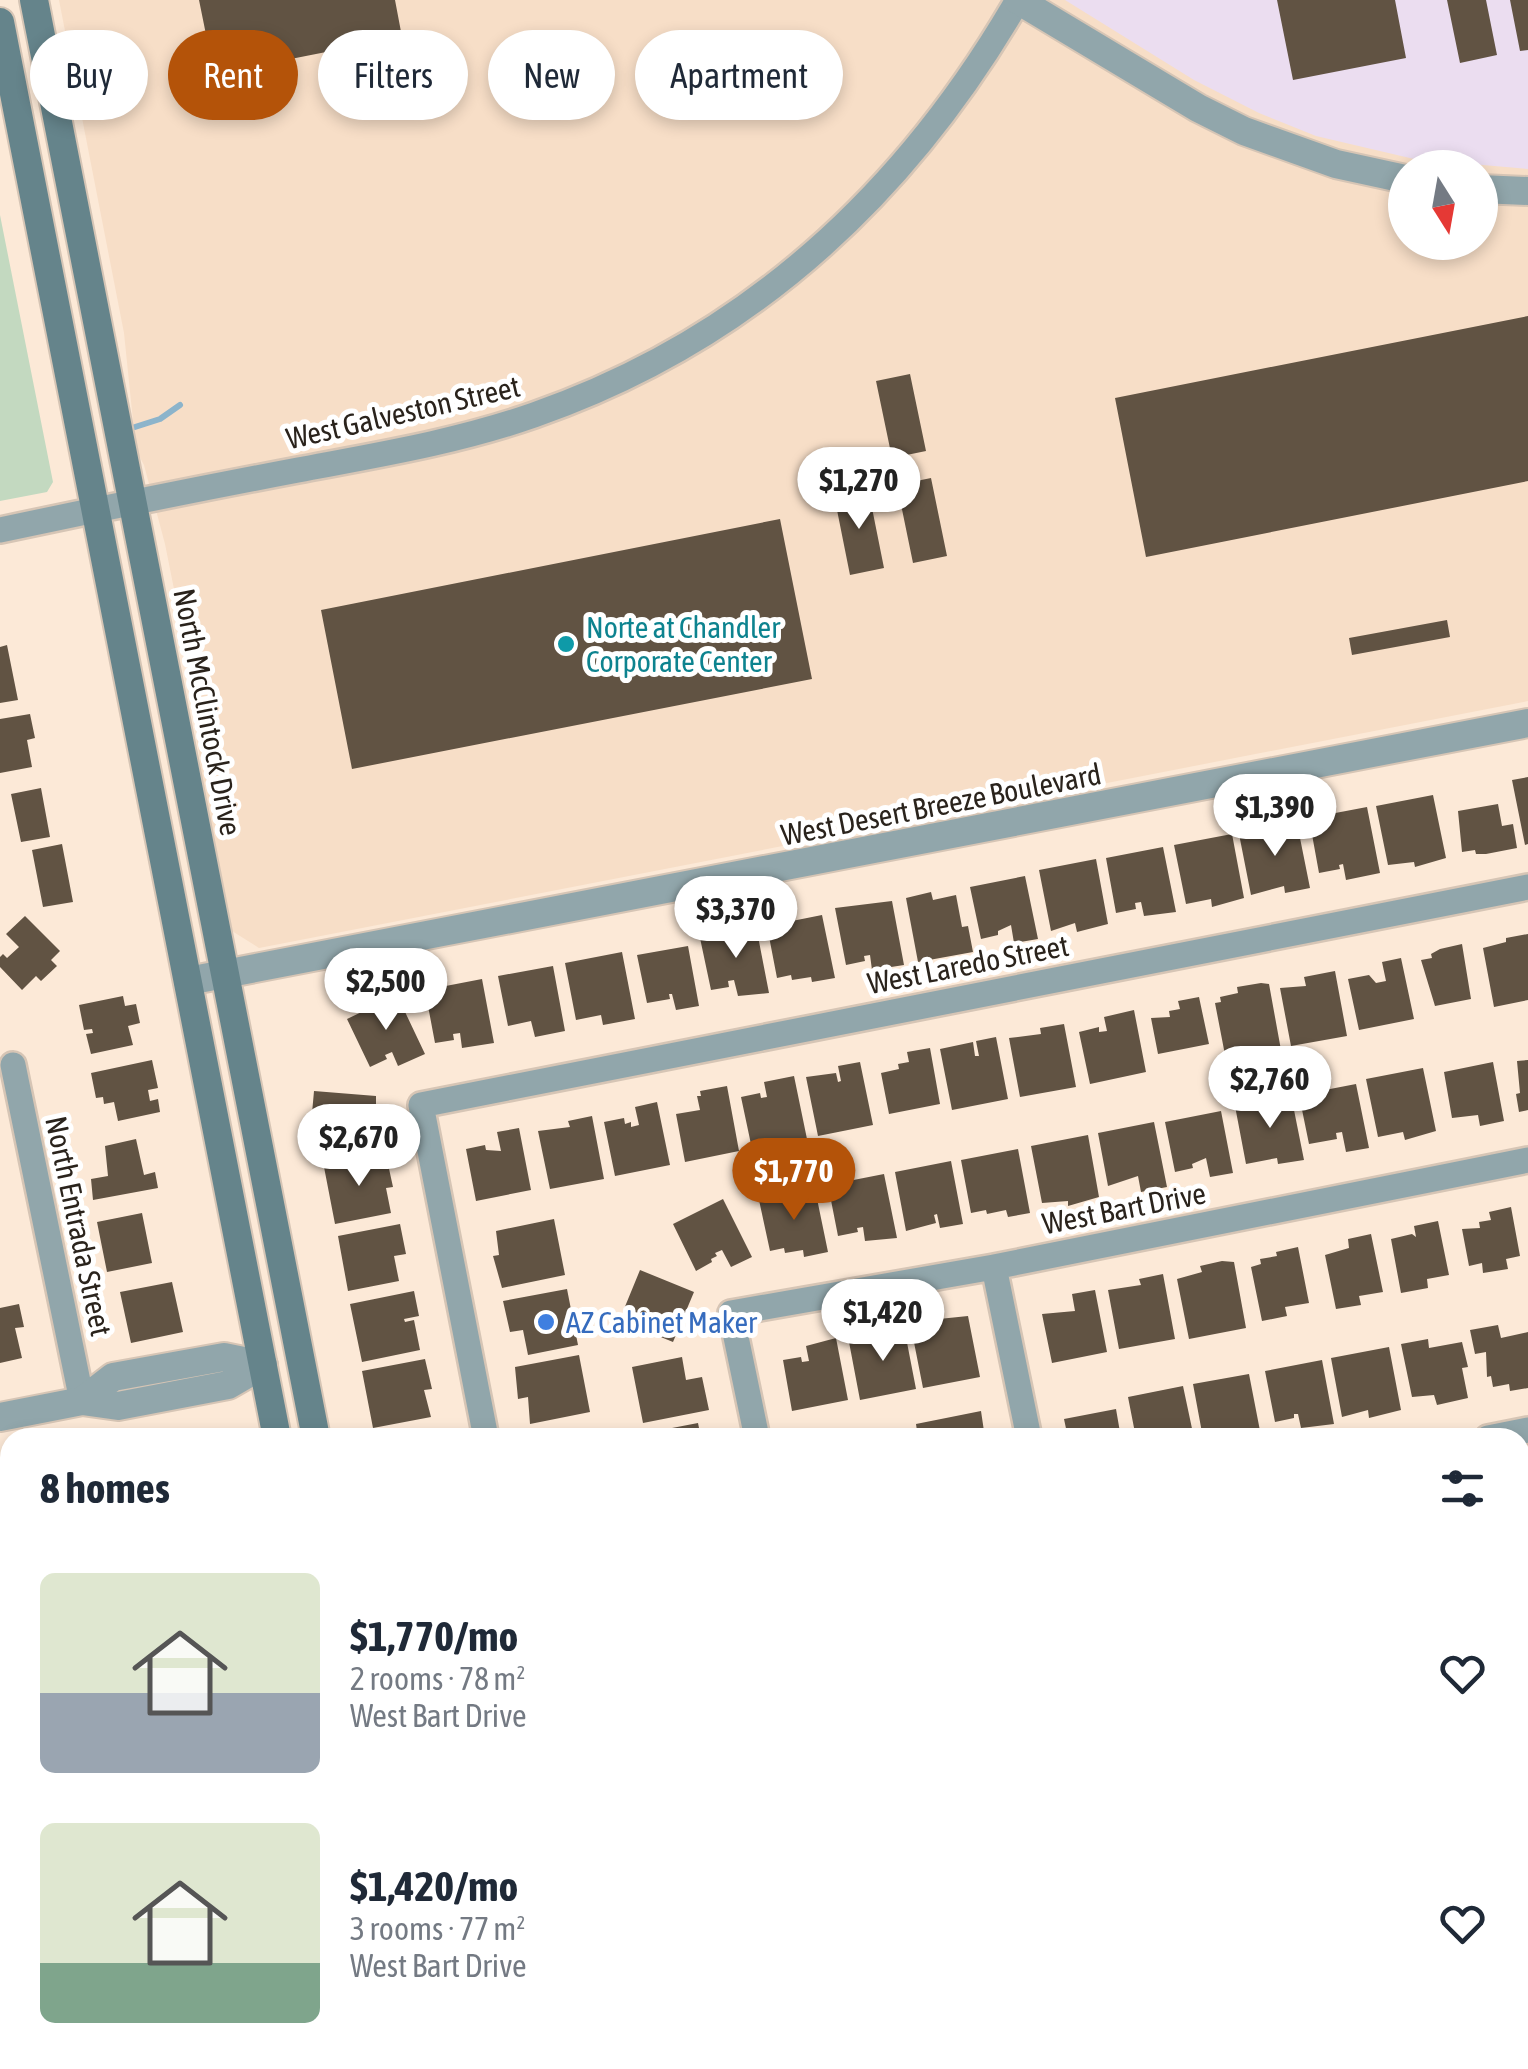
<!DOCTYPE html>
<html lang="en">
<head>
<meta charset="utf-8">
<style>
  body { margin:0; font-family:"Asap Condensed",sans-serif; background:#f6f6f7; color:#1f2937; height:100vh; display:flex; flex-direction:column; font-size:38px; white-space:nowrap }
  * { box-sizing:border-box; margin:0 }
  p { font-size:32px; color:#747a83 }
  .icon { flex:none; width:55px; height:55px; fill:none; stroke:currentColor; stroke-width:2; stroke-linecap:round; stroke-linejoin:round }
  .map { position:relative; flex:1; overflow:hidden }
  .panel { position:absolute; left:0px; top:1428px; width:1530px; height:642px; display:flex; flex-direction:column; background:#fff; border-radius:30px 30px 0 0; box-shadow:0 5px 15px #0003 }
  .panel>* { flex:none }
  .hud { position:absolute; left:30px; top:30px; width:1000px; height:90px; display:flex; gap:20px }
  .needle { width:65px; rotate:169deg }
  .tools { position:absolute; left:1388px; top:150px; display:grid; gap:20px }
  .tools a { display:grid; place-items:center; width:110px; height:110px; border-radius:50%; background:#fff; box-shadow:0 5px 15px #0003; font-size:50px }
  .price { position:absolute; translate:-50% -85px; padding:0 22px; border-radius:35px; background:#fff; color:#222; font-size:32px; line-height:65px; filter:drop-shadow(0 2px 5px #0008) }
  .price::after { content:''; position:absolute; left:50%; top:60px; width:30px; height:22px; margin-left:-15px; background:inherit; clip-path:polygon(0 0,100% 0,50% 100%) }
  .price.current { background:#b45309; color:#fff }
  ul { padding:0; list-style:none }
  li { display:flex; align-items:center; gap:30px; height:250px; padding:0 40px }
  li span { display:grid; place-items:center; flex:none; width:280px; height:200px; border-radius:15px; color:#555 }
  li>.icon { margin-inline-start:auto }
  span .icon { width:120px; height:120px; fill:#fffc; stroke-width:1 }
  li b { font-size:42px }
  h2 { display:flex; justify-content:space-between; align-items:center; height:120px; padding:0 40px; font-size:42px }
  .chip { padding:0 35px; border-radius:45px; background:#fff; box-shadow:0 5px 15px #0003; font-size:35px; line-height:90px }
  .chip.current { background:#b45309; color:#fff }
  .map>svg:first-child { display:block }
  .built { fill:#f7dec7; fill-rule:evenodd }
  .industrial { fill:#ebddf0 }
  .green { fill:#c3d9c0 }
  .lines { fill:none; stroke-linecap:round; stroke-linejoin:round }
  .stream { stroke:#8cb4cb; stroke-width:6 }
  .building { fill:#615343 }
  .minor-casing { stroke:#d6c5b5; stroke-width:30 }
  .tertiary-casing { stroke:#d6c5b5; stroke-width:32 }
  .secondary-casing { stroke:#d6c5b5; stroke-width:32 }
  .minor { stroke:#91a6ab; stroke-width:25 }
  .tertiary { stroke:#91a6ab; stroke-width:28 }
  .secondary { stroke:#65848b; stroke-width:28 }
  .culture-dot { fill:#0f9aa8; stroke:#fff; stroke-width:4 }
  .shop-dot { fill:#3f7fe0; stroke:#fff; stroke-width:4 }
  .labels { text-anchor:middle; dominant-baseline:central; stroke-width:10; stroke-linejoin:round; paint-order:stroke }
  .street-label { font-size:30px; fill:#2a231c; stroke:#fff }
  .culture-label { font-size:30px; fill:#0d838f; stroke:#fff; text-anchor:start }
  .shop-label { font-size:30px; fill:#366cbe; stroke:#fff; text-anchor:start }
</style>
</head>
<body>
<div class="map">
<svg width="1528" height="2069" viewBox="0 0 1528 2069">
  <rect width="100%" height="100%" fill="#fce9d7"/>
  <path class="built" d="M59,0H1528V701L259,948L232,931L205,801L185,644L165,544L144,465L136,450L124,333ZM1405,168H1480V242H1405Z"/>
  <path class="industrial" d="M1065,0H1528V169L1414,159L1316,136L1259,113L1194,80Z"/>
  <path class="green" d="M0,215L53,482L47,492L0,501Z
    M462,2060H625L577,2069H464Z"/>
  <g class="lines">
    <path class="stream" d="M135,427L160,419L180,405"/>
  </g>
  <path class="building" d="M199,0H395L402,37L214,74Z
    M1277,0H1395L1406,58L1293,80Z
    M1447,0H1486L1497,55L1460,63Z
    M1510,0H1528V50L1520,51Z
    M1528,316V481L1146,557L1115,398Z
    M910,374L926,451L892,458L876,381Z
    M931,478L947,556L913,563L897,485Z
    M868,488L884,568L850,575L834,495Z
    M780,519L812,679L352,769L321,610Z
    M1447,620L1450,637L1352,655L1349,638Z
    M7,645L18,700L0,703V647Z
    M30,714L35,738L27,740L32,767L0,773V719Z
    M1528,777V844L1525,845L1512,780Z
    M41,788L50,837L21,842L11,794Z
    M1433,795L1446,858L1415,867L1414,862L1388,865L1376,806Z
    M1498,804L1502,826L1513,824L1517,848L1486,854H1476L1475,850L1462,852L1458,811Z
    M1367,807L1380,873L1346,880L1343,864L1339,865L1340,869L1319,873L1309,818Z
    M1297,823L1310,888L1285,893L1284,886L1251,895L1239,834Z
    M1232,834L1244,898L1212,907L1211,899L1186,904L1174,845Z
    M62,844L73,902L43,907L32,850Z
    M1163,847L1176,912L1144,916L1141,902L1135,903L1136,909L1116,913L1106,858Z
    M1096,859L1108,924L1077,932L1075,923L1051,931L1039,870Z
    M1025,876L1038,939L1014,943L1011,925L998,931V935L981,939L970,887Z
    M931,892L933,900L956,895L962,927L968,926L973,952L918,962L906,898Z
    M892,901L904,965L872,970L870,955L864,956L865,961L846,965L835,908Z
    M822,915L835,978L812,982L811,977L792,980L791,975L777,978L767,926Z
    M25,916L60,951L51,960L57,966L41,981L36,976L22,990L0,967V957L3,954L7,958L19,947L6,934Z
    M756,926L769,993L738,996L734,980L728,981L729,987L711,990L700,938Z
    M1528,934V1000L1494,1007L1483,948L1506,942V938Z
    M1462,944L1471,999L1435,1006L1421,960L1432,958L1431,954L1440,949Z
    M688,946L699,1006L676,1010L672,994H669L670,999L647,1003L637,955Z
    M622,952L635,1019L603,1025L601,1015L576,1020L565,963Z
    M1401,958L1414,1019L1359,1030L1348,979L1369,975L1376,983L1386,981L1382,962Z
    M553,966L565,1031L535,1037L531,1021L508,1026L498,976Z
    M1335,971L1347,1036L1291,1046L1280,988L1306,986L1304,977Z
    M482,979L494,1043L462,1048L460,1033L453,1034L454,1040L435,1043L425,990Z
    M1261,983L1269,984L1281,1050L1226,1060L1215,1003L1221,1002L1220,997L1238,993L1237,987Z
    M397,995L425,1054L398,1066L392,1052L385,1055L387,1059L370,1067L347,1019Z
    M123,996L125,1006L136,1004L140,1023L128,1026L133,1045L91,1054L86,1034L93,1033L92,1029L84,1030L79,1005Z
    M1199,997L1209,1044L1158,1054L1151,1018L1170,1017L1169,1011L1180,1009L1178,1001Z
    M1134,1010L1146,1072L1090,1084L1079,1032L1099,1027V1032L1107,1031L1104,1017Z
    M1064,1024L1076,1087L1020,1097L1009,1038L1041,1034L1040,1028Z
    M996,1037L1008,1099L952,1110L940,1049L973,1042L975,1056H979L976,1041Z
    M930,1048L940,1104L889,1114L881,1073L899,1069L898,1064L909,1062L907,1052Z
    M152,1060L158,1088L148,1090L150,1101L158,1099L160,1112L118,1121L114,1102L104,1104L103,1097L96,1098L91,1073Z
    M1528,1060V1110L1519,1112L1516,1094L1520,1093L1517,1061Z
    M860,1062L873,1125L818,1136L806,1077L836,1073L838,1082L841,1081L838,1066Z
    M1493,1062L1504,1121L1480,1126L1478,1115L1452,1118L1444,1072Z
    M1423,1068L1436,1131L1405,1140L1403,1132L1378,1137L1366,1079Z
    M794,1076L807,1139L752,1149L741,1097L760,1093L761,1098L767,1097L764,1082Z
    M1356,1084L1369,1148L1346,1152L1342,1132L1336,1133L1337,1139L1309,1144L1299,1095Z
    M727,1086L739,1151L685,1162L676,1114L700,1110L697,1096H701L700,1091Z
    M314,1091L376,1096V1126L368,1125L367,1152L309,1147Z
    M1291,1095L1304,1160L1278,1164L1277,1158L1246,1164L1235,1106Z
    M657,1102L670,1165L615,1176L604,1122L624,1118L625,1124L631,1122V1127L639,1125L635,1107Z
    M1221,1111L1233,1173L1210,1177L1206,1158L1192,1164L1193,1168L1175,1172L1165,1122Z
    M592,1116L604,1179L550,1189L538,1131L570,1127L568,1121Z
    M1154,1122L1167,1187L1141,1192L1138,1176L1108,1186L1098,1133Z
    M519,1128L531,1190L476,1201L466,1149L485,1145L486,1150L501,1151L497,1132Z
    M1088,1135L1099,1197L1068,1206V1201L1042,1203L1031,1146Z
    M136,1139L144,1175L155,1172L158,1188L93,1200L91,1179L108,1176L105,1146Z
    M1018,1149L1030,1213L1008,1217L1006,1210L987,1214L986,1210L971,1213L961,1160Z
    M386,1155L393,1187L386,1188L391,1213L335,1224L324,1167Z
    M951,1161L963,1224L940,1228L937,1214L934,1215L936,1223L906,1231L895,1172Z
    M884,1174L897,1238L865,1241L863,1227L857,1228L858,1232L838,1236L828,1185Z
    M815,1189L828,1252L804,1257L803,1250L785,1253L784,1248L770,1251L759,1200Z
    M723,1199L752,1257L731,1267L722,1250L715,1253L717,1256L711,1259L712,1262L696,1271L673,1224Z
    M1511,1207L1520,1256L1506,1259L1508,1269L1483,1273L1482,1263L1469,1266L1462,1229L1480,1228L1479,1222L1491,1220L1489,1212Z
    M142,1213L152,1263L107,1272L97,1222Z
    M554,1219L565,1275L502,1288L493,1256L499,1255L496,1231Z
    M1438,1221L1449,1275L1427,1279L1428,1288L1401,1293L1391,1239L1412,1234L1416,1237L1414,1226Z
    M400,1224L406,1254L394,1256L399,1281L348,1291L338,1236Z
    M1371,1234L1383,1292L1359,1296L1361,1305L1336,1309L1325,1255L1349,1248L1348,1239Z
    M1298,1247L1309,1303L1285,1307L1287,1316L1262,1321L1251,1267L1261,1264L1260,1259L1277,1256L1276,1252Z
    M1222,1261L1234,1262L1246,1328L1189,1339L1177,1279L1202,1272L1200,1266Z
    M640,1270L694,1292L673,1342L636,1327L641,1316L624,1309Z
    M1163,1274L1175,1339L1119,1349L1108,1290L1141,1285L1139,1279Z
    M172,1282L183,1332L131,1343L120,1292Z
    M567,1289L578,1345L528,1355L523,1330L510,1332L503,1301Z
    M1095,1290L1107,1352L1052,1363L1042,1314L1075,1311L1072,1294Z
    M414,1291L419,1316L404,1319L405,1322L414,1320L420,1350L362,1362L350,1304Z
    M19,1304L24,1327L15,1328L22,1358L0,1363V1308Z
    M968,1316L980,1377L923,1388L910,1322Z
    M1498,1325L1501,1338L1528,1332V1388L1510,1391L1509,1384L1493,1387L1491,1376L1487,1377L1486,1352L1475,1354L1470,1330Z
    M894,1326V1329L904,1327L916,1389L860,1400L849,1342L874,1339L872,1330Z
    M836,1338L848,1400L792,1411L783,1360L801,1357L802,1362L809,1361L806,1346Z
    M1428,1339L1429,1348L1462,1342L1468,1367L1462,1368L1468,1398L1437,1405L1434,1395L1412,1397L1401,1344Z
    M1389,1347L1401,1410L1369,1418L1368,1410L1342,1417L1331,1358Z
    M579,1355L590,1412L530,1424L528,1397L518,1399L515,1367Z
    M682,1357L686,1380L702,1377L709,1410L643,1423L632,1367Z
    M425,1359L432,1389L424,1390L431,1417L373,1428L362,1371Z
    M1322,1360L1334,1424L1301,1428L1298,1414H1294V1418L1275,1422L1265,1371Z
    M1249,1374L1261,1436L1203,1438L1193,1384Z
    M1183,1386L1194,1438H1136L1128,1397Z
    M1116,1409L1121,1438H1068L1064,1419Z
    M981,1411L985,1438H918L916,1424Z
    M698,1423L701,1438H647L646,1433Z
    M1528,1474V1540L1520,1541V1475Z
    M10,1519V1669L6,1670L0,1638V1521Z
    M1527,1612L1528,1669L1520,1670V1613Z
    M1520,1764L1528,1796V1810L1520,1812Z
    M1528,1882V1952L1520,1953V1883Z
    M0,1896L10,1922V1978L0,1982Z
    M1528,2031V2069H1524L1520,2033Z
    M45,2060H59L62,2069H32L31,2064Z
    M97,2060H117L119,2069H89L88,2065L98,2063Z
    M132,2060H163L165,2069H134Z
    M260,2060H322L324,2069H249L248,2062Z
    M779,2060H823L828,2069H760Z
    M1197,2060H1256L1257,2069H1198Z
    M1433,2060H1499L1501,2069H1435Z"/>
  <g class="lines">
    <defs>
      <path id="minor" d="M0,530C99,509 198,489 298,470C377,455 457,442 534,415C749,340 905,195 1018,0
        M13,1065L82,1401
        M994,1267L1029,1438
        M486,1438L421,1105L1528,887
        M757,1438L731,1313L994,1267L1528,1160
        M1488,1438L1528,1430
        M1520,1715L1528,1713
        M1520,1996L1528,1995
        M0,2029L10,2025
        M205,2060L207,2069
        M945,2069L954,2060
        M1340,2069L1357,2060"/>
      <path id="tertiary" d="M1018,0L1198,108L1244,131L1336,164L1405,179
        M1480,189L1528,191
        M188,981L1528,723
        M82,1401L113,1377L224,1357L263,1365
        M0,1417L82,1401L118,1406L228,1385L263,1365
        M1081,2060L1089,2069"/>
      <path id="secondary" d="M34,0L316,1438
        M0,22L277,1438
        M398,2060L400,2069
        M440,2060L442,2069"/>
    </defs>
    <use href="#minor" class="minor-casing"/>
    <use href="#tertiary" class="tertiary-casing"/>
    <use href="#secondary" class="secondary-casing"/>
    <use href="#minor" class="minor"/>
    <use href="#tertiary" class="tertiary"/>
    <use href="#secondary" class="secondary"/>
  </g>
  <circle class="culture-dot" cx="566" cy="644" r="10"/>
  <circle class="shop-dot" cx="546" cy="1322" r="10"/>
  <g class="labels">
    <g class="street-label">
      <text transform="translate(403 412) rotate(-13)">West Galveston Street</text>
      <text transform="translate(208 712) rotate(79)">North McClintock Drive</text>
      <text transform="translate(941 804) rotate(-11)">West Desert Breeze Boulevard</text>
      <text transform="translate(968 964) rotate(-11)">West Laredo Street</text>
      <text transform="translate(1124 1208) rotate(-11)">West Bart Drive</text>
      <text transform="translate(79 1226) rotate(78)">North Entrada Street</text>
    </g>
    <g class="culture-label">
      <text x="586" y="627">Norte at Chandler<tspan x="586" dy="34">Corporate Center</tspan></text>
    </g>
    <g class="shop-label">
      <text x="566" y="1322">AZ Cabinet Maker</text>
    </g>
  </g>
</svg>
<div class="tools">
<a><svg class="needle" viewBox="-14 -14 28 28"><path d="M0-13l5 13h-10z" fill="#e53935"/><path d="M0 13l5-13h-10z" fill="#747a83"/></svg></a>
</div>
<b class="price" style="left:859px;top:532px">$1,270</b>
<b class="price" style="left:1275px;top:859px">$1,390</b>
<b class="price" style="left:736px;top:961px">$3,370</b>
<b class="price" style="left:386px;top:1033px">$2,500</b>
<b class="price" style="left:1270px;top:1131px">$2,760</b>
<b class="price" style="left:359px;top:1189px">$2,670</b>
<b class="price current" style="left:794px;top:1223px">$1,770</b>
<b class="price" style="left:883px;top:1364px">$1,420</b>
<div class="hud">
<a class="chip">Buy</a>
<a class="chip current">Rent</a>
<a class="chip">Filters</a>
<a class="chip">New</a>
<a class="chip">Apartment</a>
</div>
<section class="panel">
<h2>8 homes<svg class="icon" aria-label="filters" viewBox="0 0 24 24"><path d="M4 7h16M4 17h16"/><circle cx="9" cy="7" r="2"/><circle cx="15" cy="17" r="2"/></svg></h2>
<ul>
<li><span style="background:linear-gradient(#dfe7d0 60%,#9aa5b1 0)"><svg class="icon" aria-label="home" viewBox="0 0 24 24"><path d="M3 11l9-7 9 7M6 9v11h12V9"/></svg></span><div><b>$1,770/mo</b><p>2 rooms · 78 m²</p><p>West Bart Drive</p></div><svg class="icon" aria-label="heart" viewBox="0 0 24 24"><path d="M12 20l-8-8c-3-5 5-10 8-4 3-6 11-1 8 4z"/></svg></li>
<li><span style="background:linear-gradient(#dfe7d0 70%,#7fa58c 0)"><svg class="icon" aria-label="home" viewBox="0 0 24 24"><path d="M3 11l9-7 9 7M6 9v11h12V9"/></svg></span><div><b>$1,420/mo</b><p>3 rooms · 77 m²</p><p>West Bart Drive</p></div><svg class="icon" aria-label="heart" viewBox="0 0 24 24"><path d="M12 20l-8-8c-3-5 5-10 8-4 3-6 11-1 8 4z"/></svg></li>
</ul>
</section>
</div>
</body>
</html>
